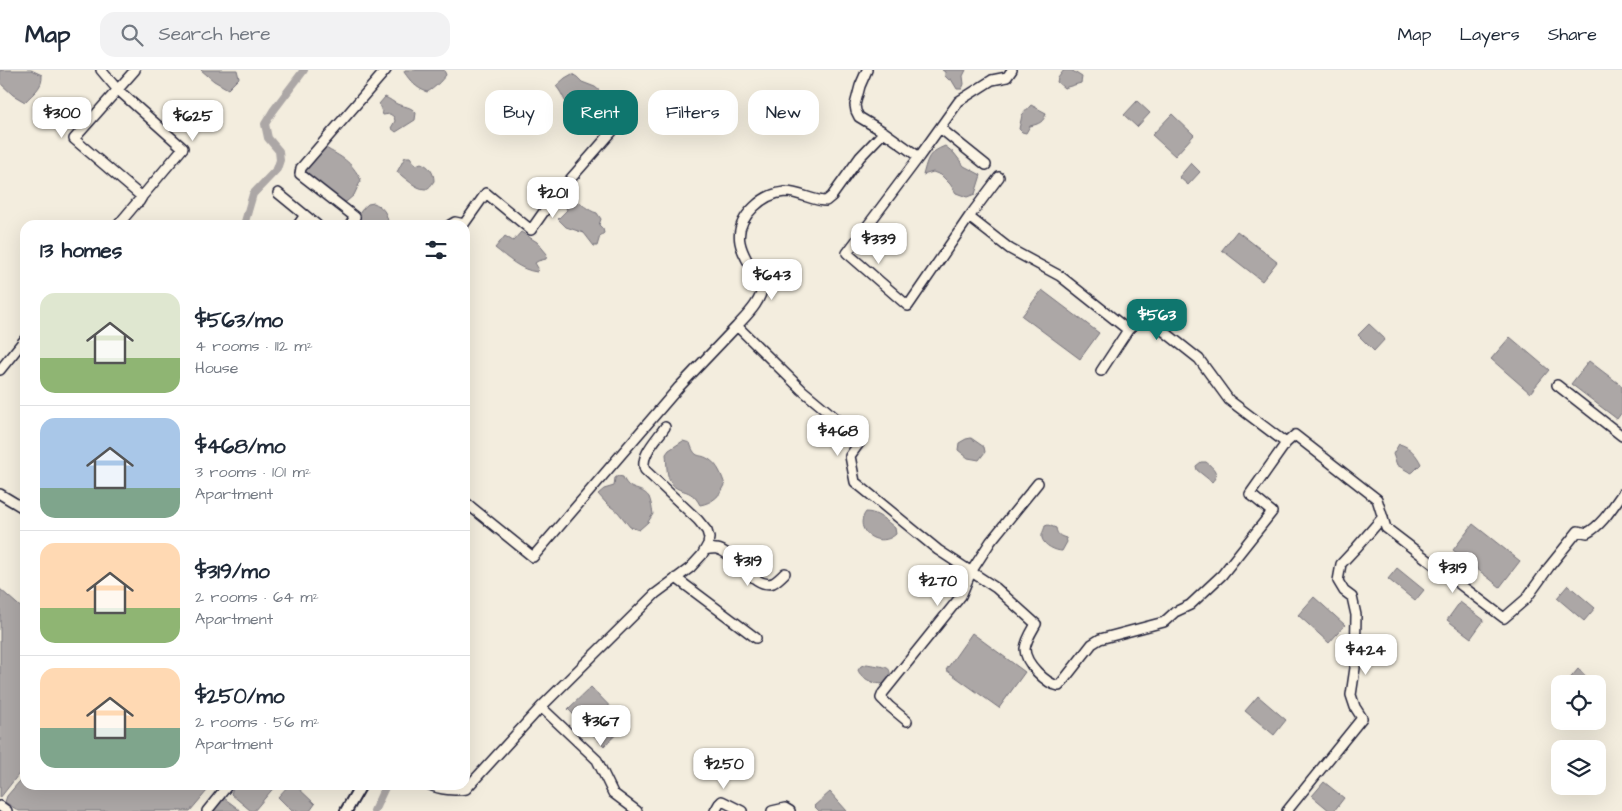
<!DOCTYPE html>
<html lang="en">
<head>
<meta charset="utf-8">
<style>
  body { margin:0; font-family:"Architects Daughter",sans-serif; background:#f2f2f3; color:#1f2937; height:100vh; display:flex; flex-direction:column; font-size:19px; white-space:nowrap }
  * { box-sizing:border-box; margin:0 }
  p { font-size:16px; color:#747a83 }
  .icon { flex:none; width:28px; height:28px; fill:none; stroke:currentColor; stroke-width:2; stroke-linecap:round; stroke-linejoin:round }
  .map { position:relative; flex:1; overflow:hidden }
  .details { position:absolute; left:20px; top:150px; width:450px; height:570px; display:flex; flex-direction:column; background:#fff; border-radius:15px; box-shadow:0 5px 20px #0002 }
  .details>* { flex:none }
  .banner { position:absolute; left:485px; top:20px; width:475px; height:45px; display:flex; gap:10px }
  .fabs { position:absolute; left:1551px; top:605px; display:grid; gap:10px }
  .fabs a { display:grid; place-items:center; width:55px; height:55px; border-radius:10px; background:#fff; box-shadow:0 5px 20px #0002; font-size:25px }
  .price { position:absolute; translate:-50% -42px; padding:0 11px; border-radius:10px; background:#fff; color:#222; font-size:16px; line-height:32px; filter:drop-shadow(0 1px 2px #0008) }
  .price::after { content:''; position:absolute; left:50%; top:30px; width:15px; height:11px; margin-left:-8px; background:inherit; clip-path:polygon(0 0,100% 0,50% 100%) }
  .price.selected { background:#0f766e; color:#fff }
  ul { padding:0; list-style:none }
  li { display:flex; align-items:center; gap:15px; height:125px; padding:0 20px }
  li+li { border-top:1px solid #e0e1e3 }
  li span { display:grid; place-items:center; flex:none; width:140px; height:100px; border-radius:15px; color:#555 }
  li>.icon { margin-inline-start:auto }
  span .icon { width:60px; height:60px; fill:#fffc; stroke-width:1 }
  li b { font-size:21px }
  h2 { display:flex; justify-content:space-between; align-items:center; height:60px; padding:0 20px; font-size:21px }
  .pill { padding:0 18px; border-radius:15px; background:#fff; box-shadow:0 5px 20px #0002; font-size:18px; line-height:45px }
  .pill.selected { background:#0f766e; color:#fff }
  header { display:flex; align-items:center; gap:30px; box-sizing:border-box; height:70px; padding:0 25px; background:#fff; border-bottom:1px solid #e0e1e3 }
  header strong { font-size:24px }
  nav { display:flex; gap:28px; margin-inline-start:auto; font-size:18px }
  .search { width:350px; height:45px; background:#f2f2f3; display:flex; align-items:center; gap:12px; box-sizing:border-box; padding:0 18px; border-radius:15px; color:#747a83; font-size:19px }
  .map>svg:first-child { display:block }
  .water { fill:#aca7a6; stroke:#75727b }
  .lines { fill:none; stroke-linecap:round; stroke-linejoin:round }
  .canal { stroke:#aca7a6; stroke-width:8 }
  .minor-casing { stroke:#22223b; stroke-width:12 }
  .tertiary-casing { stroke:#22223b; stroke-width:14 }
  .minor { stroke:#fcf5e5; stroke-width:9 }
  .tertiary { stroke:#fcf5e5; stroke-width:10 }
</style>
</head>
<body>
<header>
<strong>Map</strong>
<div class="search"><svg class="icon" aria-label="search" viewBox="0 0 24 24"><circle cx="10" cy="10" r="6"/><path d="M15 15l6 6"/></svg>Search here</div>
<nav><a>Map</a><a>Layers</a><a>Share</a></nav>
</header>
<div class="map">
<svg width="1622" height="741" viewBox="0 0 1622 741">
  <rect width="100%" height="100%" fill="#f3edde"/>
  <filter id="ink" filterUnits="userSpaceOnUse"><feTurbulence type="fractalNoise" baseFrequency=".02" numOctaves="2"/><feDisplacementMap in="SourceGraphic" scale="10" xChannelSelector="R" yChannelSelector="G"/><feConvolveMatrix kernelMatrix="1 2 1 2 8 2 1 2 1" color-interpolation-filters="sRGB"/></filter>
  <g filter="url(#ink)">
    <path class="water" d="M0,0H31L42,5C43,18 33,23 25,32L13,25L0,13Z
      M201,0H237L239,8L228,19L214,11Z
      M405,0H444L446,5C441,11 434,19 427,22C416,18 411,12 404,2Z
      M942,0H966L963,6L964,14L962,19H957L951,9L949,10L945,6V2Z
      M1064,0H1071L1082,7L1081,13L1064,18L1057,12L1058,8Z
      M572,4L577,7L582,12L595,17L607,27L610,36L596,52L589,58C565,47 570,33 556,16L565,8Z
      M385,27C390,29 393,32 397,34C404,37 411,36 416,43L415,50L396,62L391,58L395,51L394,47L390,44L383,45L379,34Z
      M1137,31L1150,43L1137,57L1124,45Z
      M1031,35L1046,43C1044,52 1039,54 1030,56L1026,63L1022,62L1019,59L1022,45Z
      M1172,44L1194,65L1175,86L1152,65Z
      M945,76L954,83L964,96L981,105L975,124L967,127L956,123L950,114L941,105L933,102L923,105C928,87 928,83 945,76Z
      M324,77C343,88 350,90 361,110L354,125L346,132L338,129L307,105L305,101Z
      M405,87H410L416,95L421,93C429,96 434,102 434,111C432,114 429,119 425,119C416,119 404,107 397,102Z
      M1191,93L1200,102L1188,115L1179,107Z
      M571,129C581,132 588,141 597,143L601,149L599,155L603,159L604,163L600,166L597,176H594L584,163L566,157L558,149L567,140L565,135Z
      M374,133C382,137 386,141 388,151L387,154H361C357,144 360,141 368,134Z
      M1237,161L1277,192L1262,211L1222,180Z
      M521,162L537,172L547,184L546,189L538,191L535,193L538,198L537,202C520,200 508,188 495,178L505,166L513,171Z
      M1042,220L1099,263L1080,289L1022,246Z
      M1369,254L1385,269L1374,281L1358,265Z
      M1510,267L1549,300L1530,323L1491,289Z
      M1589,291L1622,316V342L1617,349L1571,314Z
      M971,368L984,377L985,382L979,390L968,388L958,380L959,373L966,369Z
      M683,371L690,373C696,391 699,382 710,390C718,395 722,406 725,415C720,426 712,433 700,435C690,416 680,425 671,413C666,406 667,393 666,384L669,380Z
      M1399,374C1409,376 1417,385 1421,394L1413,402L1411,403L1397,395L1393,384Z
      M1201,392H1206C1214,398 1220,404 1212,412L1197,400L1196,396Z
      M618,406L623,407C629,423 641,416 649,427C651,431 652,439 653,444L648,452L639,460L630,457L618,442L607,434L598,424L604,419L614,416L615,408Z
      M866,442C877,442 887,451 895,458L896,464C879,480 852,460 866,442Z
      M1473,454L1520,491L1500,517L1453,480Z
      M1048,455L1056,458C1057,465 1060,466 1066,468L1067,472L1062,481C1056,481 1044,476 1042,468C1041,465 1044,460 1045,456Z
      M1397,498L1424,520L1415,531L1388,509Z
      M1568,515L1595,538L1584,551L1557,528Z
      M0,519L25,541V696L0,728Z
      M1314,527L1345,555L1329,573L1298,545Z
      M1460,532L1484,550L1471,568L1447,550Z
      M972,563L1025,602L999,638L946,600Z
      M867,594C871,595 884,596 887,598C890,599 890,602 890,605C891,622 861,611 858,600L861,596Z
      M1578,599L1595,614H1569L1567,612Z
      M591,617L627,654L604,676L568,639Z
      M1258,626L1286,650L1274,665L1245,641Z
      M25,705V715H212L190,741H19L5,732L7,726Z
      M1324,712L1344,728L1334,741H1330L1312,726Z
      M234,715H276L254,741H251L231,724Z
      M289,715H295L315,734L310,741H292L278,727Z
      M830,722L847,741H819L814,736Z
      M224,728L241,741H213Z"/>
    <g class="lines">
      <path class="canal" d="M244,155L253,124L277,99L280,90L279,81L268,68L265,54L273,41L304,0
        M374,741L386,715"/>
      <defs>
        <path id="minor" d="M101,0L117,19L183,78L118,155
          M135,0L74,69L142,127L139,132
          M867,0L860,16L855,35L856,41L859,47L884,62L919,87
          M940,58L986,95
          M278,123L317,155
          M969,147L908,236L847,183L919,87L959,31L992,10L1007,7L1012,0
          M298,155L305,145
          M350,155L355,147L300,104L301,98L386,0
          M450,155L455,152L464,154L486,123L531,160L552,130L631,40
          M737,256C748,244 761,232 763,215C745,187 725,165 754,137C762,129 773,123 785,122C800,122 812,131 826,131L832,126L860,87L884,62
          M0,300L25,269
          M1101,301L1128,260
          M1557,315L1622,366
          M1286,373L1295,365L1377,429L1386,458L1504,548L1526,529L1549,497L1578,461L1587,463C1602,455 1612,438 1622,424
          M0,424L25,439
          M465,432L533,487L679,317L737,256L802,320L856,365L860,372L850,386L855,412L938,480L996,518L1036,554C1032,561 1026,570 1025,579C1025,593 1046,614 1059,616L1092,574L1100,569L1164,552L1175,542L1190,535L1222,505L1272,442L1250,424L1286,373L1229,330L1199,289L1146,247L1140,248L1128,260L1060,206L1010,179L969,147L999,107
          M705,480C709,479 713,478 717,479C735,482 754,520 773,513C777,511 782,506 785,503
          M676,508L756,568
          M541,637L597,690L613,723L637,741
          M907,651L889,636L881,628L883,623L961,526L971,502L991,471L1038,413
          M430,715C440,720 455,721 466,719L541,637L655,524L690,498L702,485L708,474L709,468L707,461L698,450L645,400C639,386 658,368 665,357
          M0,736L7,741
          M207,741L228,715
          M715,741L719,734L722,731L742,741
          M772,741L785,738L790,741
          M1287,741L1362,648L1355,637L1351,625L1355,598L1356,545L1352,527L1344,521L1338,511L1341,494L1356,478L1383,447"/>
        <path id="tertiary" d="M346,741L361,715"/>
      </defs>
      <use href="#minor" class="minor-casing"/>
      <use href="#tertiary" class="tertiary-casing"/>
      <use href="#minor" class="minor"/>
      <use href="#tertiary" class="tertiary"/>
    </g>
  </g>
</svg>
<div class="fabs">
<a><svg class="icon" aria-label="locate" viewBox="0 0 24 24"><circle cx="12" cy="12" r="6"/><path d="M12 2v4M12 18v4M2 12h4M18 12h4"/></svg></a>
<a><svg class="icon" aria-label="layers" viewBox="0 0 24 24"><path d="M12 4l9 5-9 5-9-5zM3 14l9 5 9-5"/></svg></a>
</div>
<b class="price" style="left:62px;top:69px">$300</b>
<b class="price" style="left:193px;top:72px">$625</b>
<b class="price" style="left:553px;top:149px">$201</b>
<b class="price" style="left:879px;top:195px">$339</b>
<b class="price" style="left:772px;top:231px">$643</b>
<b class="price selected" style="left:1157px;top:271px">$563</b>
<b class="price" style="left:838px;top:387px">$468</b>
<b class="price" style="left:748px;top:517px">$319</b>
<b class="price" style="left:1453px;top:524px">$319</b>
<b class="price" style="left:938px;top:537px">$270</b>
<b class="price" style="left:1366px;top:606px">$424</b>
<b class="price" style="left:601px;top:677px">$367</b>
<b class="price" style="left:724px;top:720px">$250</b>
<div class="banner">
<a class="pill">Buy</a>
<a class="pill selected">Rent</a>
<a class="pill">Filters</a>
<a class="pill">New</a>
</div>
<section class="details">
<h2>13 homes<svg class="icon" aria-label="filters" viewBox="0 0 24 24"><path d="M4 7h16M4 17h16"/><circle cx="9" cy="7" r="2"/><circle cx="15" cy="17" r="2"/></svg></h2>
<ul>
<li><span style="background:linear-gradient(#dfe7d0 65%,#8fb573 0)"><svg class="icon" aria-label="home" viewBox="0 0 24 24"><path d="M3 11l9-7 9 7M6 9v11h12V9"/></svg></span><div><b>$563/mo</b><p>4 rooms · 112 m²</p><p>House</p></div></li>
<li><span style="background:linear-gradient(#a9c7e8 70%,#7fa58c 0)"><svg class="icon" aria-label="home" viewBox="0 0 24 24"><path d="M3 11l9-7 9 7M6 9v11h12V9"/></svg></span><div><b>$468/mo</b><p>3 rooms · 101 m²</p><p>Apartment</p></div></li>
<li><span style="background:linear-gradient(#ffd9b3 65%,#8fb573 0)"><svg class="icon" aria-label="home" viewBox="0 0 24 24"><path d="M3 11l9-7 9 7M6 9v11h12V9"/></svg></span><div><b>$319/mo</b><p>2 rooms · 64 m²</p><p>Apartment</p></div></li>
<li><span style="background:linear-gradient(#ffd9b3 60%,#7fa58c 0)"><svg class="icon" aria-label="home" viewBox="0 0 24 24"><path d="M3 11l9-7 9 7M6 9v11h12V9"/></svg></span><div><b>$250/mo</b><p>2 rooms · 56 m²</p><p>Apartment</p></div></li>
</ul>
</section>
</div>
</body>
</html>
